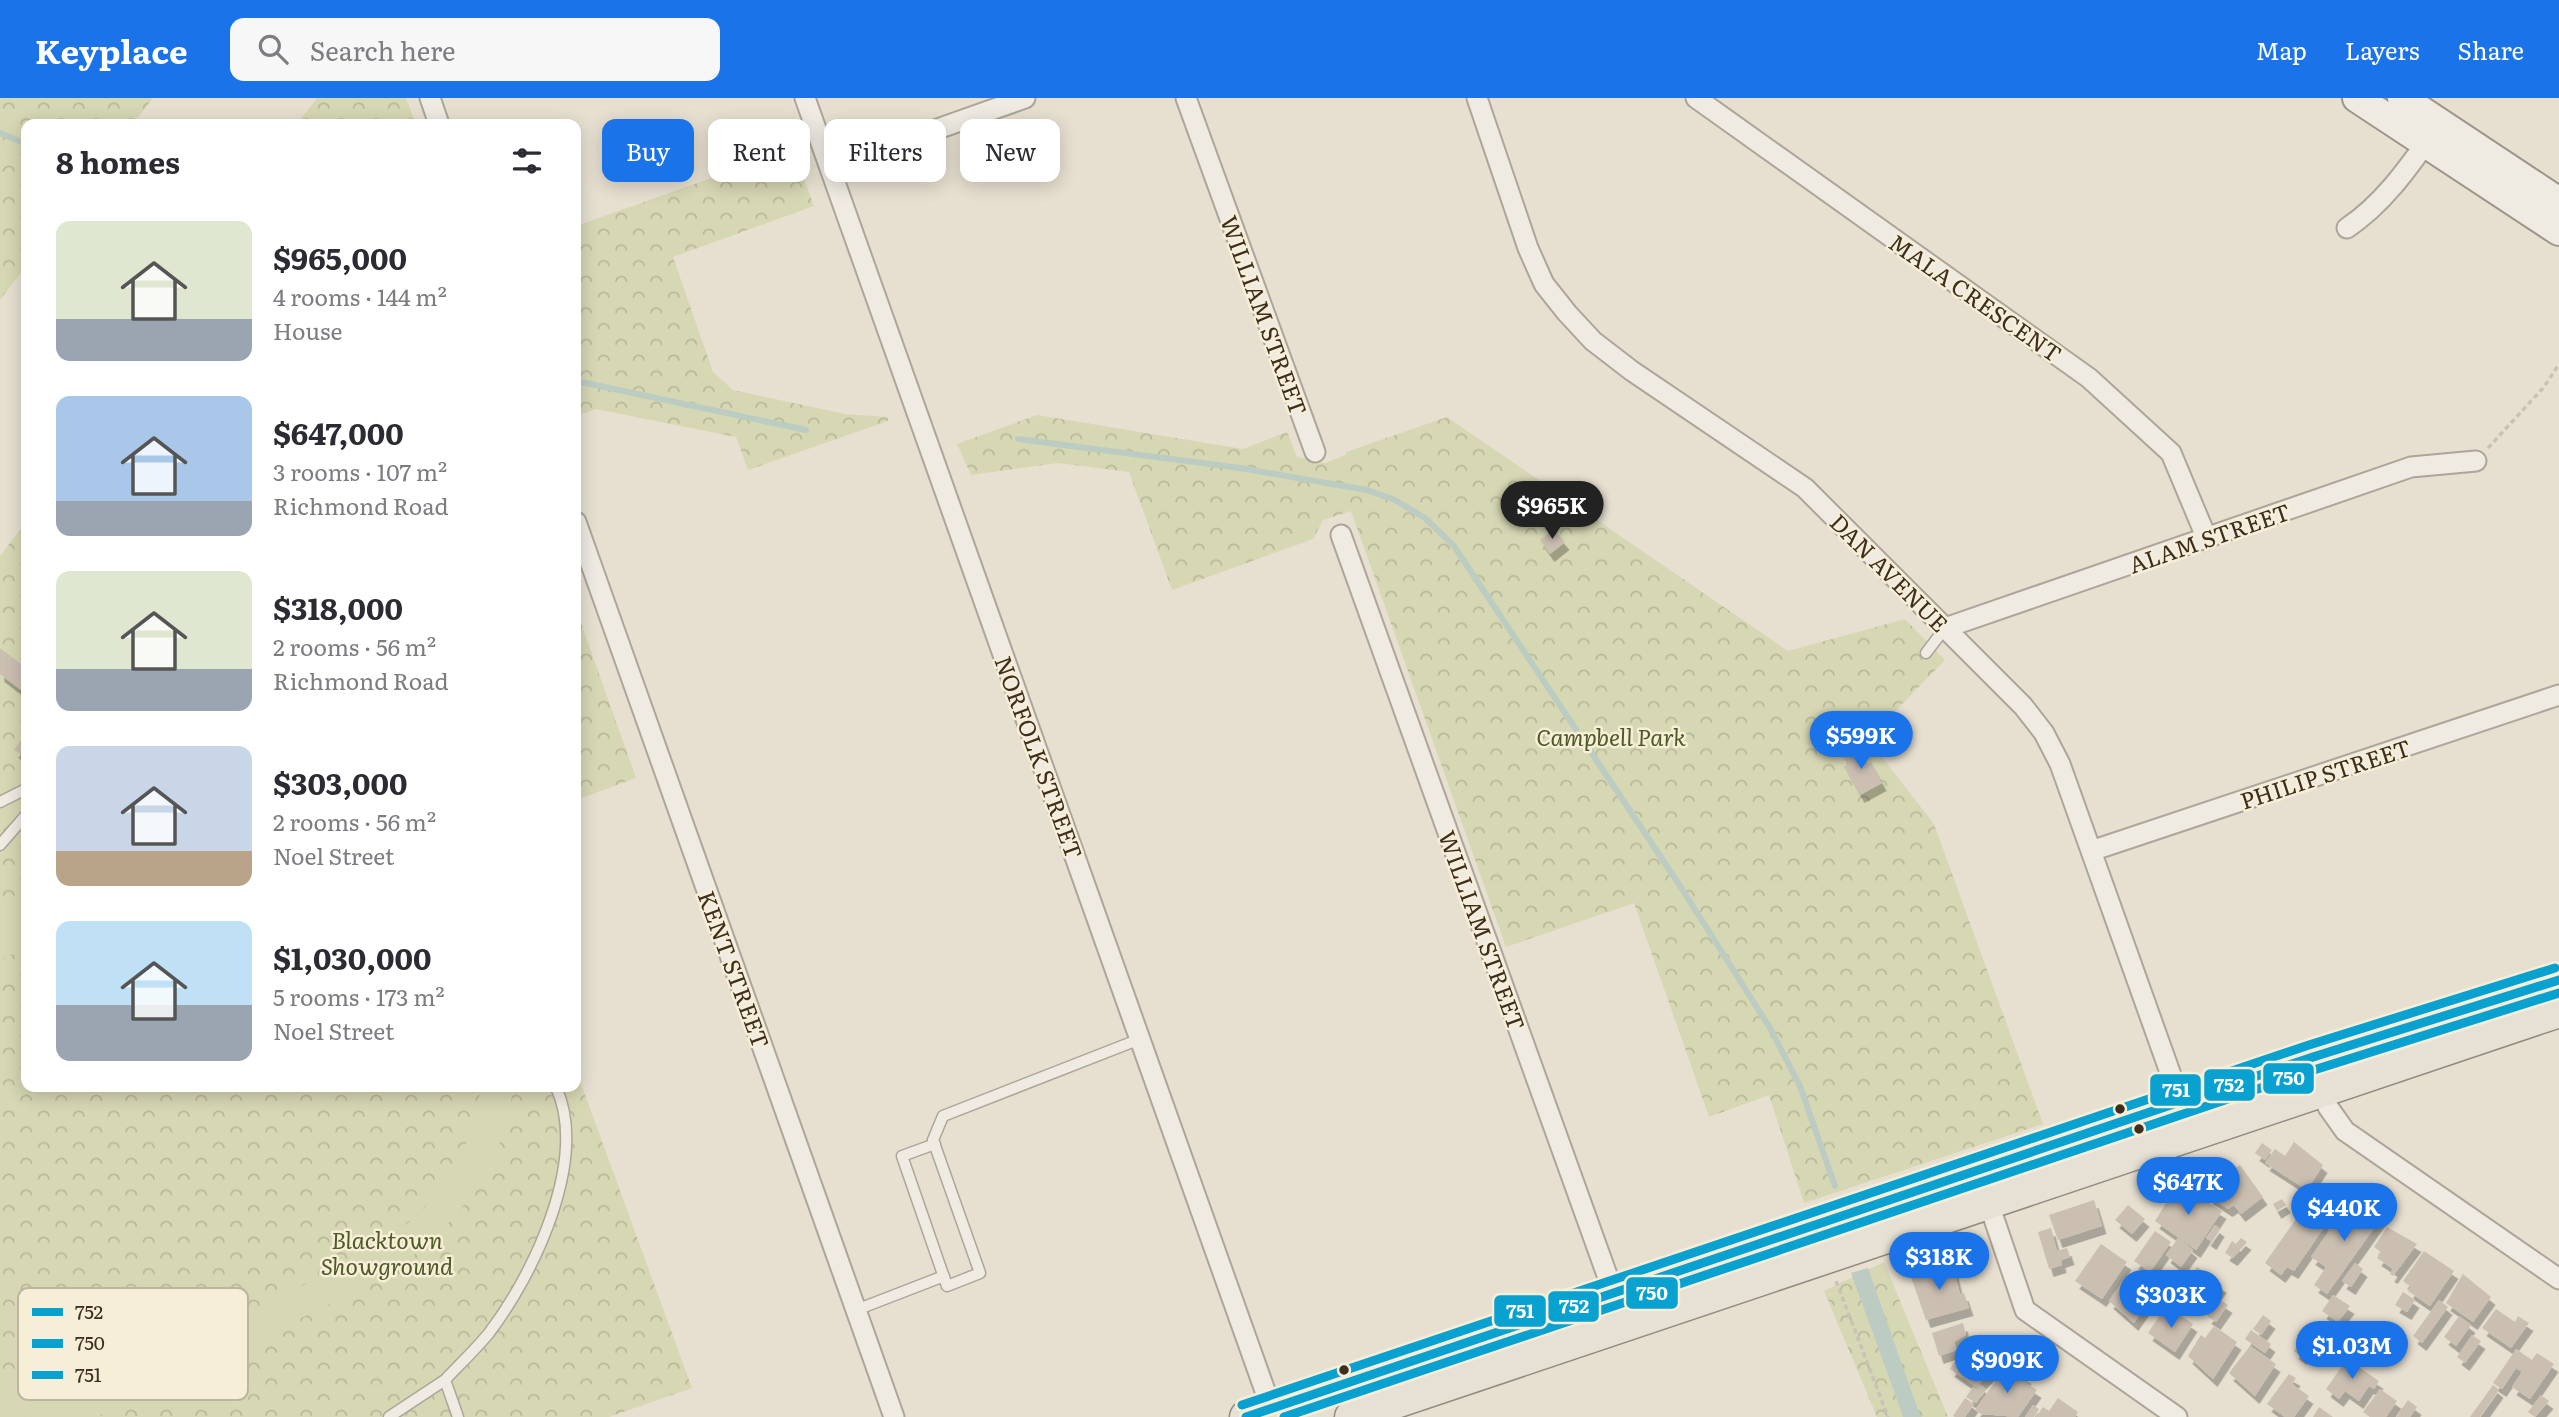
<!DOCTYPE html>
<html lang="en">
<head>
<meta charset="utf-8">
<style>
  body { margin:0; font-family:Literata,serif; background:#f7f7f7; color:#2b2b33; height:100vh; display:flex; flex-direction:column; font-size:26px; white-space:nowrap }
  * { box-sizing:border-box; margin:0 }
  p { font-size:23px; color:#7c7c81 }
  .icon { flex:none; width:38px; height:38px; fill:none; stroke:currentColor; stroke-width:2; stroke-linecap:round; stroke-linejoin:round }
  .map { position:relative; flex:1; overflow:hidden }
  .side { position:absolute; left:21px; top:21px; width:560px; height:973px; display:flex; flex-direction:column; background:#fff; border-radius:14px; box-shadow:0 4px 18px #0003 }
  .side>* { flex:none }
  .top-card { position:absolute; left:602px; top:21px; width:665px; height:63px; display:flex; gap:14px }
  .price { position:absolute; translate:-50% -60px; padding:0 16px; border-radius:24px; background:#1a73e8; color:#fff; font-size:23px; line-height:46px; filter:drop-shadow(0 2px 4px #0008) }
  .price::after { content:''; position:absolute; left:50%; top:42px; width:21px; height:16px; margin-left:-10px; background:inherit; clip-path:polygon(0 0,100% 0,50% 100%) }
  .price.selected { background:#222; color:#fff }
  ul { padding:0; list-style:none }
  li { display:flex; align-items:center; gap:21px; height:175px; padding:0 35px }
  li span { display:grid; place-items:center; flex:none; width:196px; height:140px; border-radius:14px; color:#555 }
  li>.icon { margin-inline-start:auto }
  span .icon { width:84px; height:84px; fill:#fffc; stroke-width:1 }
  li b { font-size:30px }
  h2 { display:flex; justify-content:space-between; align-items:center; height:84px; padding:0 35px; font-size:30px }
  .chip { padding:0 24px; border-radius:14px; background:#fff; box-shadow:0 4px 18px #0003; font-size:24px; line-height:63px }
  .chip.selected { background:#1a73e8; color:#fff }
  header { display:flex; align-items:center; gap:42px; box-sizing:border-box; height:98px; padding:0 35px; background:#1a73e8; color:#fff }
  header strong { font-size:33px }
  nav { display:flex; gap:38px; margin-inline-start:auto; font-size:24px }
  .search { width:490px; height:63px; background:#f7f7f7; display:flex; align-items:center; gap:18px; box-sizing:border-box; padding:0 24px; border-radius:14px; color:#7c7c81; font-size:26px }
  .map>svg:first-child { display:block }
  .park { fill:url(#park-crowns) }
  .pitch { fill:#d6d7b3 }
  .water { fill:#bcccc2 }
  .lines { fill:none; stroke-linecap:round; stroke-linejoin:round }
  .stream { stroke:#bcccc2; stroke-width:6 }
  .building { fill:#cbbfb2; filter:url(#shadow) }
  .service-casing { stroke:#ada599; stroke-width:13 }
  .minor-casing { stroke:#ada599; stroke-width:23 }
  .secondary-casing { stroke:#9c958a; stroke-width:32 }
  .primary-casing { stroke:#928b80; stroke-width:35 }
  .path { stroke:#c8c2b9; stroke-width:3.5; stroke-dasharray:5 3.5; stroke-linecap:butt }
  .service { stroke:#efebe3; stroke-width:10 }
  .minor { stroke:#efebe3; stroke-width:19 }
  .secondary { stroke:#efebe3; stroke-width:28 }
  .primary { stroke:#e6e1d4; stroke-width:32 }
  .bus-1-casing { stroke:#f7eed8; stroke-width:14 }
  .bus-2-casing { stroke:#f7eed8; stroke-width:14 }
  .bus-3-casing { stroke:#f7eed8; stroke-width:14 }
  .bus-1 { stroke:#09a1d0; stroke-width:9 }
  .bus-2 { stroke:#09a1d0; stroke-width:9 }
  .bus-3 { stroke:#09a1d0; stroke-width:9 }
  .bus-dot { fill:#3d2e20; stroke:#f7eed8; stroke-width:2.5 }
  .labels { text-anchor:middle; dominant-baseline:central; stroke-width:5; stroke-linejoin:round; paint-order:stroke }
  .street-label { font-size:23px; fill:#3d2e20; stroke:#f7eed8 }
  .park-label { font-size:23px; font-style:italic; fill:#4d5a26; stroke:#f7eed8 }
  .key { fill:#f7eed8; stroke:#bfb4a1; stroke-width:2 }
  .key-label { font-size:19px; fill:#3d2e20 }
  .line-badge { stroke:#f7eed8; stroke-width:2.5 }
  .badge-label { font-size:19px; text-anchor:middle; font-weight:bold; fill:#fff }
</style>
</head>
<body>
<header>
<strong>Keyplace</strong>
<div class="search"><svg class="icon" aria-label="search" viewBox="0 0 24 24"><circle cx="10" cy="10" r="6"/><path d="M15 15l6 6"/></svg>Search here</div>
<nav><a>Map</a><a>Layers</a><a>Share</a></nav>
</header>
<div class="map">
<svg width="2559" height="1319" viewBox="0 0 2559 1319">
  <defs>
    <pattern id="park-crowns" width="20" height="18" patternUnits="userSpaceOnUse" patternTransform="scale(1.75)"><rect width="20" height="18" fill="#d6d7b3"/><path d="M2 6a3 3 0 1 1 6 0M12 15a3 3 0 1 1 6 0" fill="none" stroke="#b9b99a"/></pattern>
    <filter id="shadow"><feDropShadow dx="4.5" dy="8" stdDeviation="0" flood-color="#0004"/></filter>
  </defs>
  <rect width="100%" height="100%" fill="#e7e0d1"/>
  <path class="park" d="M0,0H153L133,26H26V168L0,202Z
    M317,0H406L416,26H297Z
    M793,51L814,108L673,159L713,274L733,292L845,316L888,319V323L748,372L736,339L596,311L576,318V128Z
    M1037,317L1243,351L1287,334L1297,359L1325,365L1346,357V354L1447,319L1788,553L1905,521L1945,562L1868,641L1934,726L2043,1026L1804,1105L1769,997L1709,1019L1634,805L1506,849L1351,413L1323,422L1313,441L1172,492L1129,374L1058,365L971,377L957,346Z
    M26,424V989H576V972L692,1290L609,1319H0V458Z
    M576,511L636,680L576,702Z
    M1884,1164L1948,1319H1877L1824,1193Z"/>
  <path class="pitch" d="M26,805V850L0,862V818Z
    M481,989H513C505,1072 451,1133 385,1179L106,1316L91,1319L0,1318V1290L38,1293L108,1283L367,1156C433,1112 469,1069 481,989Z"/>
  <path class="water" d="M1868,1170L1918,1312L1922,1319H1903L1898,1304L1851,1175Z"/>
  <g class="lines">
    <path class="stream" d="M0,35L26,46
      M576,283L806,332
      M1018,341L1240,370L1367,392L1395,402L1425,420L1454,448L1682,791L1770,930L1800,988L1835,1088"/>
  </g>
  <path class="building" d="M1554,431L1565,444L1550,456L1540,442Z
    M0,550L26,570V596L0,576Z
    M26,635V660L14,652Z
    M1856,647L1868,666L1871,664L1882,685L1860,697L1844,669L1848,666L1842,657Z
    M2294,1044L2323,1067L2307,1092L2265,1065L2275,1051L2285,1058Z
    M2262,1045L2272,1052L2265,1062L2255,1055Z
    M2240,1067L2263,1099L2241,1116L2234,1107L2228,1111L2208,1098L2226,1084L2232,1077L2230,1074Z
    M2201,1076L2213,1091L2204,1098L2187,1086Z
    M2178,1086L2222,1113L2196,1152L2155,1123Z
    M2282,1101L2286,1107L2277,1113L2273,1106Z
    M2094,1102L2102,1128L2058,1142L2049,1117Z
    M2348,1106L2362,1116L2369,1106L2384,1116L2327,1196L2314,1187L2326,1169L2311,1159Z
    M2128,1107L2145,1121L2132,1136L2115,1122Z
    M2309,1112L2314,1116L2317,1112L2325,1118L2322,1122L2327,1125L2294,1173L2287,1169L2281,1177L2265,1165L2296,1121L2300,1124Z
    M2215,1127L2220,1131L2212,1144L2206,1140Z
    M2387,1129L2417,1146L2393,1178L2390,1176L2393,1171L2377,1160L2381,1154L2374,1149Z
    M2051,1130L2057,1153L2067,1150L2070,1159L2061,1162L2062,1167L2049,1171L2038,1134Z
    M2155,1133L2171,1144L2150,1174L2134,1163Z
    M2178,1140L2193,1152L2181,1169L2166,1157Z
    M2241,1140L2247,1144L2233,1160L2225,1155L2232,1143L2236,1146Z
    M2101,1146L2127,1164L2102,1201L2075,1183Z
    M2424,1153L2454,1173L2430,1208L2408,1193L2411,1189L2403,1183Z
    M1952,1164L1960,1196L1964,1195L1969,1210L1926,1222L1911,1179Z
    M2355,1165L2363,1171L2351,1189L2342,1183Z
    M2197,1169L2222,1187L2211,1203L2186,1185Z
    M2166,1174L2175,1180L2160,1201L2151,1195Z
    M2463,1176L2491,1199L2473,1224L2446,1205Z
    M2125,1180L2152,1199L2134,1225L2109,1203Z
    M2175,1184L2183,1190L2171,1207L2163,1201Z
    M2403,1194L2415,1202L2407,1214L2395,1207Z
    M2333,1197L2350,1208L2338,1224L2322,1213Z
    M2219,1201L2228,1207L2216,1224L2207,1218Z
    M2439,1202L2448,1209L2422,1245L2413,1238Z
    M2496,1211L2515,1224L2518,1218L2529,1225L2511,1250L2482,1230Z
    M2162,1214L2172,1221L2177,1215L2193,1226L2175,1254L2148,1235Z
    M2263,1217L2271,1223L2261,1237L2253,1231Z
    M2459,1218L2471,1227L2456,1248L2444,1239Z
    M1963,1225L1966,1237L1954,1244L1957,1252L1939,1258L1932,1235Z
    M2214,1228L2237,1244L2213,1281L2188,1258L2201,1237L2205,1240Z
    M2251,1232L2271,1246L2265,1255L2245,1241Z
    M2306,1236L2314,1242L2302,1259L2294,1253Z
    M2472,1237L2481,1243L2465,1265L2457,1259Z
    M1971,1238L1983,1247L1978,1254L1993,1264L1987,1273L1990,1275L1976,1289L1950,1271Z
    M2250,1248L2276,1266L2255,1298L2229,1275Z
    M2516,1251L2532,1262L2537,1255L2554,1266L2530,1301L2512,1289L2522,1274L2516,1270L2502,1291L2493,1285Z
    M2347,1261L2379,1283L2374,1291L2369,1288L2359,1303L2345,1293L2339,1301L2326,1291Z
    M2007,1267L2027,1278L2024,1283L2037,1292L2018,1319L1981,1316L1975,1312Z
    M2289,1276L2296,1280L2292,1286L2309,1298L2294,1319H2285L2267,1306Z
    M1980,1286L1986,1291L1976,1305L1966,1299L1973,1289L1976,1291Z
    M2493,1287L2499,1292L2480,1319H2470Z
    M2380,1291L2397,1303L2386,1319H2370L2363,1314Z
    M2541,1297L2549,1303L2535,1319L2528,1314Z
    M1965,1300L1974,1306L1965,1319H1955L1953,1318Z
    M2058,1300L2078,1314L2075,1319H2036L2043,1309L2049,1313Z
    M2408,1302L2417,1309L2410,1319H2396Z
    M2033,1307L2039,1311L2034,1319H2025Z
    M2319,1309L2333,1319H2313Z"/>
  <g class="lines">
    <defs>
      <path id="service" d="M1926,555L1945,530
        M0,704L26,691
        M0,747L26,717
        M935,1046L902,1058L947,1188L980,1175L933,1042L943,1018L1140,941
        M856,1212L944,1178
        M389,1319L445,1282
        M458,1319L445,1282C460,1266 476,1251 489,1235C534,1176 589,1061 556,989"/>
      <path id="minor" d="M430,0L439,26
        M805,0L1274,1318
        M1186,0L1315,354
        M1477,0L1528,150L1544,186L1567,215L1593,243L1632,273L1805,390L2023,608L2044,635L2060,666L2192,1036
        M1696,0L2089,280L2171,355L2207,441
        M830,69L1025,0
        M2347,130C2383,106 2408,70 2433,35
        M576,424L894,1319
        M1341,437L1625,1227
        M1945,530L2411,369L2476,363
        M2091,753L2559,597
        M2313,959L2328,1009L2345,1033L2559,1181
        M1978,1074L2025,1212L2177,1319"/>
      <path id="secondary" d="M2357,0L2559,133
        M2402,0L2559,104"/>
      <path id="primary" d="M1246,1319L2313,959L2559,882
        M1351,1319L2559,913"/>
    </defs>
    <use href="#service" class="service-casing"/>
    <use href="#minor" class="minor-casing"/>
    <use href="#secondary" class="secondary-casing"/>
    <use href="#primary" class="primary-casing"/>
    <path class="path" d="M576,241V248
      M2488,350L2544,289L2559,266
      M1836,1183L1888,1319"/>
    <use href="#service" class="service"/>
    <use href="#minor" class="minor"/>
    <use href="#secondary" class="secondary"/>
    <use href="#primary" class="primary"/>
    <defs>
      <path id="bus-1" d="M1246,1319L2313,959L2559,882"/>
      <path id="bus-2" d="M1284,1319L2317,971L2559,895"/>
      <path id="bus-3" d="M1242,1307L2309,947L2555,870"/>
    </defs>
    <use href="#bus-1" class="bus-1-casing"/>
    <use href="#bus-2" class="bus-2-casing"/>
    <use href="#bus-3" class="bus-3-casing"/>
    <use href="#bus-1" class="bus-1"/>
    <use href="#bus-2" class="bus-2"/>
    <use href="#bus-3" class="bus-3"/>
  </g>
  <g class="bus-dot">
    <circle cx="2120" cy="1011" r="6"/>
    <circle cx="2139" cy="1031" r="6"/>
    <circle cx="1344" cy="1272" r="6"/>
  </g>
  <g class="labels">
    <g class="street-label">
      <text transform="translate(1976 199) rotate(35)">MALA CRESCENT</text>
      <text transform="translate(1265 217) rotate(70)">WILLIAM STREET</text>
      <text transform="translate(2209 439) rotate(-19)">ALAM STREET</text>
      <text transform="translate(1890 474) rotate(45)">DAN AVENUE</text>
      <text transform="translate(1040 659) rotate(70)">NORFOLK STREET</text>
      <text transform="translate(2325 675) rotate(-18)">PHILIP STREET</text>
      <text transform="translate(1483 832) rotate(70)">WILLIAM STREET</text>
      <text transform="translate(735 871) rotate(70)">KENT STREET</text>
    </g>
    <g class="park-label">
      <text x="1611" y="638">Campbell Park</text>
      <text x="387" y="1141">Blacktown<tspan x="387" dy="26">Showground</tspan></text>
    </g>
  </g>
  <rect x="18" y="1190" width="230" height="112" rx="10" class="key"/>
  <rect x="32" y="1210" width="31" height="8" fill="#09a1d0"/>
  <rect x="32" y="1241" width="31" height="9" fill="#09a1d0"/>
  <rect x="32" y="1273" width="31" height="8" fill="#09a1d0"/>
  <g class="key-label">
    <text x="75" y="1221">752</text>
    <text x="75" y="1252">750</text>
    <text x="75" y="1284">751</text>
  </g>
  <g class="line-badge">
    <rect x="2262" y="964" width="53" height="33" rx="7" fill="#09a1d0"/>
    <rect x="2203" y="970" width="53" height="34" rx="7" fill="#09a1d0"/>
    <rect x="2149" y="975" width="53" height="34" rx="7" fill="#09a1d0"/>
    <rect x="1625" y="1178" width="54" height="34" rx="7" fill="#09a1d0"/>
    <rect x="1547" y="1192" width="53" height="33" rx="7" fill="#09a1d0"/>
    <rect x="1493" y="1196" width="54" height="34" rx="7" fill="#09a1d0"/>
  </g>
  <g class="badge-label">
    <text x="2289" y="987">750</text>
    <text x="2229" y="994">752</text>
    <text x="2176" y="999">751</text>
    <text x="1652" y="1202">750</text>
    <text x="1574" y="1215">752</text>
    <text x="1520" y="1220">751</text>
  </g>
</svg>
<b class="price selected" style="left:1552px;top:443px">$965K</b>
<b class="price" style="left:1861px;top:673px">$599K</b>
<b class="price" style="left:2188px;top:1119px">$647K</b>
<b class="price" style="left:2344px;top:1145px">$440K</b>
<b class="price" style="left:1939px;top:1194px">$318K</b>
<b class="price" style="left:2171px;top:1232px">$303K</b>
<b class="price" style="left:2352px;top:1283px">$1.03M</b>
<b class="price" style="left:2007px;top:1297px">$909K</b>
<div class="top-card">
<a class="chip selected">Buy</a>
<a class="chip">Rent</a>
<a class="chip">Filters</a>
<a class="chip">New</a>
</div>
<section class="side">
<h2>8 homes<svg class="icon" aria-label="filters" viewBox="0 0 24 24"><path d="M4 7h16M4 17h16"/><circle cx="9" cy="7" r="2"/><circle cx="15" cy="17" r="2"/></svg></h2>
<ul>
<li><span style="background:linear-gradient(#dfe7d0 70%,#9aa5b1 0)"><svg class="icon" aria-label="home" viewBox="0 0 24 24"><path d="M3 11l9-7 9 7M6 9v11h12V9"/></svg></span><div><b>$965,000</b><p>4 rooms · 144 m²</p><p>House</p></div></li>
<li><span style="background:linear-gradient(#a9c7e8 75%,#9aa5b1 0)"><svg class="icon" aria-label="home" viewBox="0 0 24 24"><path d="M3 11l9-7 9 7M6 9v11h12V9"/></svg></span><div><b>$647,000</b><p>3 rooms · 107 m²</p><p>Richmond Road</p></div></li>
<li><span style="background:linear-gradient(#dfe7d0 70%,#9aa5b1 0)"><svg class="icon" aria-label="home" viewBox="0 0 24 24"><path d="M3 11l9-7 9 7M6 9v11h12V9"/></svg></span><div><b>$318,000</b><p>2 rooms · 56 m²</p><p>Richmond Road</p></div></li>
<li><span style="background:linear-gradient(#c9d6e8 75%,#b9a48a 0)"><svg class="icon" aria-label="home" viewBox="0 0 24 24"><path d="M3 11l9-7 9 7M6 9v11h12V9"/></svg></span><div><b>$303,000</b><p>2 rooms · 56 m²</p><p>Noel Street</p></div></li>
<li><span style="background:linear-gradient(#bfe0f5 60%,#9aa5b1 0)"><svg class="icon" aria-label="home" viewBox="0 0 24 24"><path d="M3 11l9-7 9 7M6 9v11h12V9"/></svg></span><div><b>$1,030,000</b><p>5 rooms · 173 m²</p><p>Noel Street</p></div></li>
</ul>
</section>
</div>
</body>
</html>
